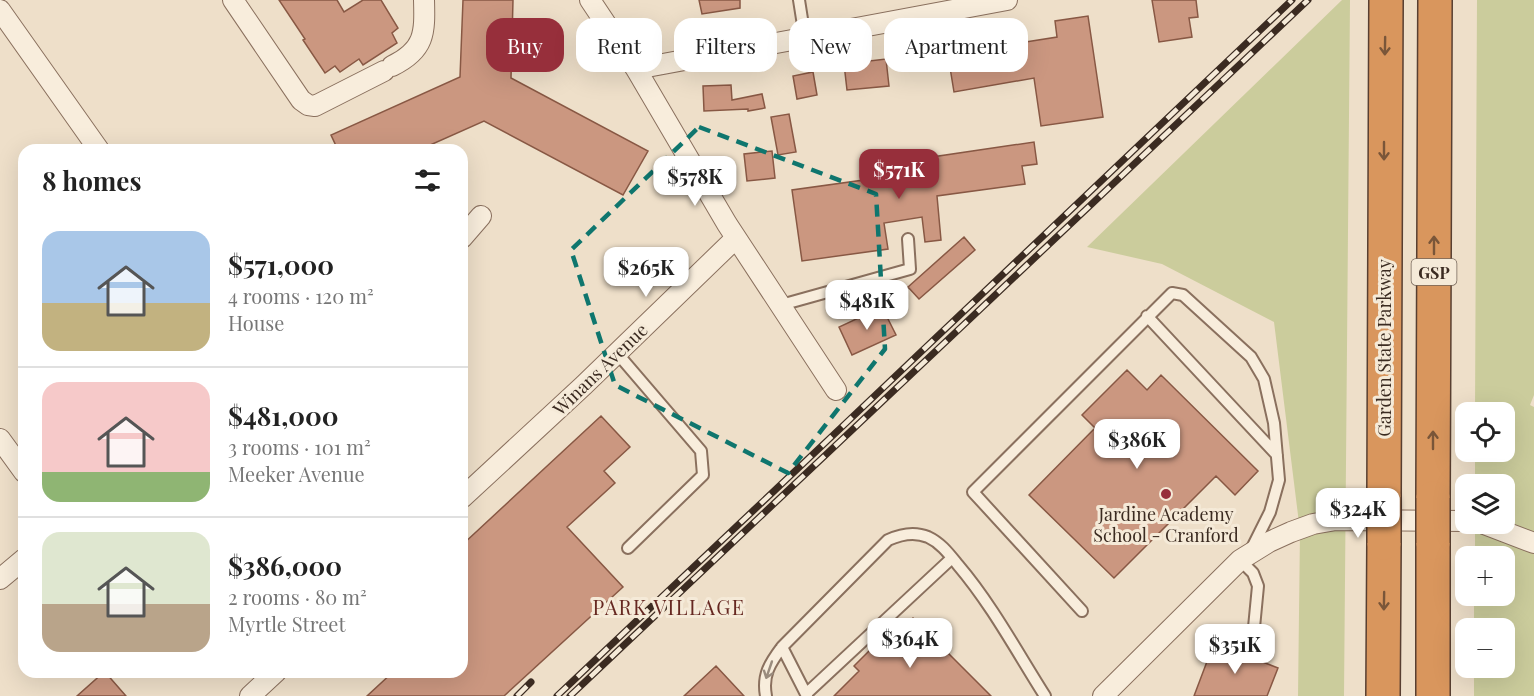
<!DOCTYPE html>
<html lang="en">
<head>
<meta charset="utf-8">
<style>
  body { margin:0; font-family:"Playfair Display",serif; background:#f2f2f2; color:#222; height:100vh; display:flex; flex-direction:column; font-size:22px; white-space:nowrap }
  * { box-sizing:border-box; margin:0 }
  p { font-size:20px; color:#767676 }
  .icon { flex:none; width:33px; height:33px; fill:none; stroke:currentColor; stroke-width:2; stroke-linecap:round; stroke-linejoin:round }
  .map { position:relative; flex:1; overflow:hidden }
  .side { position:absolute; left:18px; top:144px; width:450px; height:534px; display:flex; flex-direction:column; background:#fff; border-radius:18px; box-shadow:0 6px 24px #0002 }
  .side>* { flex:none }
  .guide { position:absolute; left:486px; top:18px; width:570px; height:54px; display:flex; gap:12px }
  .tools { position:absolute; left:1455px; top:402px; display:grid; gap:12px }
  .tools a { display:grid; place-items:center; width:60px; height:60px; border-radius:12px; background:#fff; box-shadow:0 6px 24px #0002; font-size:30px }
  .price { position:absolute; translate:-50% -51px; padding:0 14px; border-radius:12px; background:#fff; color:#222; font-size:20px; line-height:39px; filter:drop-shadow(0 2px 3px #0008) }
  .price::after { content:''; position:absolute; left:50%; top:36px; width:18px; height:14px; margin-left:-9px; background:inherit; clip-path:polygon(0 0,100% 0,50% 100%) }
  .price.on { background:#972f3b; color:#fff }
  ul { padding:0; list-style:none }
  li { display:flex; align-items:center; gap:18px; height:150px; padding:0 24px }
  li+li { border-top:2px solid #e0e0e0 }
  li span { display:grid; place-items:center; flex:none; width:168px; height:120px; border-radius:18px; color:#555 }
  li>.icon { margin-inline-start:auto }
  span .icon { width:72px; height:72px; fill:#fffc; stroke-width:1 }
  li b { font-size:26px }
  h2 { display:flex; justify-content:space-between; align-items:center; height:72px; padding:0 24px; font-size:26px }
  .pill { padding:0 21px; border-radius:18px; background:#fff; box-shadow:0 6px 24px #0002; font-size:21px; line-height:54px }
  .pill.on { background:#972f3b; color:#fff }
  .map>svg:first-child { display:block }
  .green { fill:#cbcc9c }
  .building { fill:#cb9780; stroke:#885844; stroke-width:1.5 }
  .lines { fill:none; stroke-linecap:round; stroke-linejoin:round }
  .lane-casing { stroke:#8a705e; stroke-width:14 }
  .street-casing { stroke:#8a705e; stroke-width:22 }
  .highway-casing { stroke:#583f31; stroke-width:36 }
  .lane { stroke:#f8eddc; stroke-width:10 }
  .street { stroke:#f8eddc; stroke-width:20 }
  .highway { stroke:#d9965d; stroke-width:33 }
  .rail-casing { stroke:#3b2b21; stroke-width:7 }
  .rail { stroke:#f5ead8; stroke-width:4.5; stroke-dasharray:14; stroke-linecap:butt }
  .highway-bridge-casing { stroke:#583f31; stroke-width:36; stroke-linecap:butt }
  .highway-bridge { stroke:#d9965d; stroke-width:33 }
  .oneway { stroke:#7a5639 }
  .oneway2 { stroke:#9a8c7e }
  .marked { fill:none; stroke:#0f766e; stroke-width:4.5; stroke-dasharray:12 8; stroke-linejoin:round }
  .poi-dot { fill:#972f3b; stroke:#f5ead8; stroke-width:2 }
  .labels { text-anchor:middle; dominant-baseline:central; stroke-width:6; stroke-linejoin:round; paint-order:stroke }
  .shield { fill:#f5ead8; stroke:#736458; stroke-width:1.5 }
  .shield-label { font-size:16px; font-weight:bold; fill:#3b2b21 }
  .street-label { font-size:18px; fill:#3b2b21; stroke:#f5ead8 }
  .poi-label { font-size:18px; fill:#3b2b21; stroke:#f5ead8 }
  .neighbourhood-label { font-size:20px; letter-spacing:1.5px; fill:#662821; stroke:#f5ead8 }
</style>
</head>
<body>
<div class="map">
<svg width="1534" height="696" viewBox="0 0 1534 696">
  <rect width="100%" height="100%" fill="#eedfc9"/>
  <path class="green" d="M1342,0H1350L1344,696H1298L1300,531L1274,322L1162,264L1087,247Z
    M1477,0H1534V395L1530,405L1534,407V696H1474V668H1504V628H1474V596H1504V556H1475V524H1504V484H1475V452H1504V412H1475Z"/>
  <path class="building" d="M279,0H337L344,12L363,0H381L398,28L392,33L397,43L363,65L359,59L340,72L335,66L325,73L303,40L305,39Z
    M463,0H513L511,78L648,151L623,195L484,121L419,150H338L331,135L460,77Z
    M699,0H740V8L702,14Z
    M1152,0H1196L1198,17L1189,18L1192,37L1159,42Z
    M1088,16L1103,117L1041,126L1034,78L954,92L947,49L1006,38L1007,45L1057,37L1055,21Z
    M886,59L889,86L847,90L844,64Z
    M813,72L817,95L797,99L793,76Z
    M731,85L732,100L762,94L765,108L748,111V109L704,111L703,86Z
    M789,114L796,152L778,155L771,117Z
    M1034,142L1037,164L1022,166L1025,184L937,196L941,240L925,242L922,217L884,223L888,249L802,261L792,190L914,173L912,160Z
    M772,151L775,178L747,181L744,154Z
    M964,237L975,250L919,299L908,287Z
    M882,307L896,335L852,355L839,327Z
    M1127,370L1147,390L1161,375L1258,471L1235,495L1216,476L1114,578L1029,495L1095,428L1082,415Z
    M601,416L630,447L604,471L615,483L567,527L623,587L504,696H367L393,672H462V545Z
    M913,618L991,696H834L859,671L854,666L890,630L895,636Z
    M1214,643L1278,668L1267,696H1194Z
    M716,666L744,696H684Z
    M105,672L126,696H77L104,672Z"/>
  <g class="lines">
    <defs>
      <path id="lane" d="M799,0L805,38
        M781,305L910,269L908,239
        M1147,316L1277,455
        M617,353L701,451L703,475L628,548
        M1240,560L1253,573L1258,586L1252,648
        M1082,611L973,492L1172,293L1183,295L1251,357L1264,379L1274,423L1279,480L1270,512L1251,550
        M806,694L952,558
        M766,696C762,675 770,663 782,647
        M807,696L782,647L888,540C901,534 914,531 928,537C941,543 949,554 958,565C992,605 1017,652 1045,696"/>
      <path id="street" d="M233,0L301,100L308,105L315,106L384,71
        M590,0L636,69L727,224L836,390
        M0,10L99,150
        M392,66C425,50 425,33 424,0
        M636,69L1007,0
        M462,238L481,216
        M0,439L24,472
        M462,498L583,386L736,238
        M1484,524L1534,543
        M0,579L24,559
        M250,696L276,672
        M1103,696L1240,560L1269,542L1291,532L1313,524L1336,520L1466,521"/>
      <path id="highway" d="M1384,497L1386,0
        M1433,498L1435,0
        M1433,543V696
        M1383,696L1384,543"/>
    </defs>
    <use href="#lane" class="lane-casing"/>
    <use href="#street" class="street-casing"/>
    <use href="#highway" class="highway-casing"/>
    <use href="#lane" class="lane"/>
    <use href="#street" class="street"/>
    <use href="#highway" class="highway"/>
    <defs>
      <path id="rail" d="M517,696L531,682
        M557,696L846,423L1292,0
        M570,696L1308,0"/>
    </defs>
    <use href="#rail" class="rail-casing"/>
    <use href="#rail" class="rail"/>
    <defs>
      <path id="highway-bridge" d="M1384,497V543
        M1433,543V498"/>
    </defs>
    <use href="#highway-bridge" class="highway-bridge-casing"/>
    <use href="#highway-bridge" class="highway-bridge"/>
  </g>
  <defs><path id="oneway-shaft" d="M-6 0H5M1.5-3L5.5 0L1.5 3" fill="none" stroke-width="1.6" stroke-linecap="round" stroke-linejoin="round" transform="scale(1.5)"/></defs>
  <g class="oneway">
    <use href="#oneway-shaft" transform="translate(1385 46) rotate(91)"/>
    <use href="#oneway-shaft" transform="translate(1384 151) rotate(90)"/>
    <use href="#oneway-shaft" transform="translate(1434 245) rotate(-90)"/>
    <use href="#oneway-shaft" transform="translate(1433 440) rotate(-90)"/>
    <use href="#oneway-shaft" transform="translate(1384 601) rotate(91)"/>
  </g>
  <use class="oneway2" href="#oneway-shaft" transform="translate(769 670) rotate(109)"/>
  <path class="marked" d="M699,127L876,194L885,349L788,473L615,385L571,250Z"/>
  <circle class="poi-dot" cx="1166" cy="494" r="6"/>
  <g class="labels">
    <rect class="shield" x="1411.5" y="259" width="45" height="26" rx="4.5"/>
    <g class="shield-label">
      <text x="1434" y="272">GSP</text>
    </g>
    <g class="street-label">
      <text transform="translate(1384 348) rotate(-90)">Garden State Parkway</text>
      <text transform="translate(600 369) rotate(-44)">Winans Avenue</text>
    </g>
    <g class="poi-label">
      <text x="1166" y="514">Jardine Academy<tspan x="1166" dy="21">School - Cranford</tspan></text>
    </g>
    <g class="neighbourhood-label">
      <text x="669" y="606">PARK VILLAGE</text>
    </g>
  </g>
</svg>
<div class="tools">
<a><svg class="icon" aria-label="locate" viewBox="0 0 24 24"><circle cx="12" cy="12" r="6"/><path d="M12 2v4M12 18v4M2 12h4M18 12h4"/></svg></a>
<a><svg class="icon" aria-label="layers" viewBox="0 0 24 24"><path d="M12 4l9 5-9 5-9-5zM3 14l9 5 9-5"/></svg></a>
<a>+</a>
<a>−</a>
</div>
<b class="price on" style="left:899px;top:200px">$571K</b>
<b class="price" style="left:695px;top:207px">$578K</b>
<b class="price" style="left:646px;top:298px">$265K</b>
<b class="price" style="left:867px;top:331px">$481K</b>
<b class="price" style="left:1137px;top:470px">$386K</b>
<b class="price" style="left:1358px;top:539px">$324K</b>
<b class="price" style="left:910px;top:669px">$364K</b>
<b class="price" style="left:1235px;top:675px">$351K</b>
<div class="guide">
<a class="pill on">Buy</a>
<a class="pill">Rent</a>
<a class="pill">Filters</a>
<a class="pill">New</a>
<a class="pill">Apartment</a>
</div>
<section class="side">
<h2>8 homes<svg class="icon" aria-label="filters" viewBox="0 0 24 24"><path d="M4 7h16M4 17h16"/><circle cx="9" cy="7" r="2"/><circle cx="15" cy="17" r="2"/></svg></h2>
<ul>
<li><span style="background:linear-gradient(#a9c7e8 60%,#c2b280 0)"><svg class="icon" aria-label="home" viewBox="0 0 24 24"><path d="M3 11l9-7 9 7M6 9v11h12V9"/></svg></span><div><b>$571,000</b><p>4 rooms · 120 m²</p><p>House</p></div></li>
<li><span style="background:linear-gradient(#f6c9c9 75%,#8fb573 0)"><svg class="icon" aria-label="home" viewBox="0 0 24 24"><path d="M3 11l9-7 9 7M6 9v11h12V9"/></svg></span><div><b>$481,000</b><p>3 rooms · 101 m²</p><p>Meeker Avenue</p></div></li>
<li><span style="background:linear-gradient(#dfe7d0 60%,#b9a48a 0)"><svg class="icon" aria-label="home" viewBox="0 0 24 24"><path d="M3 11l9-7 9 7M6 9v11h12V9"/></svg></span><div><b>$386,000</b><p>2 rooms · 80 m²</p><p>Myrtle Street</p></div></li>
</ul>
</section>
</div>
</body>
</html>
